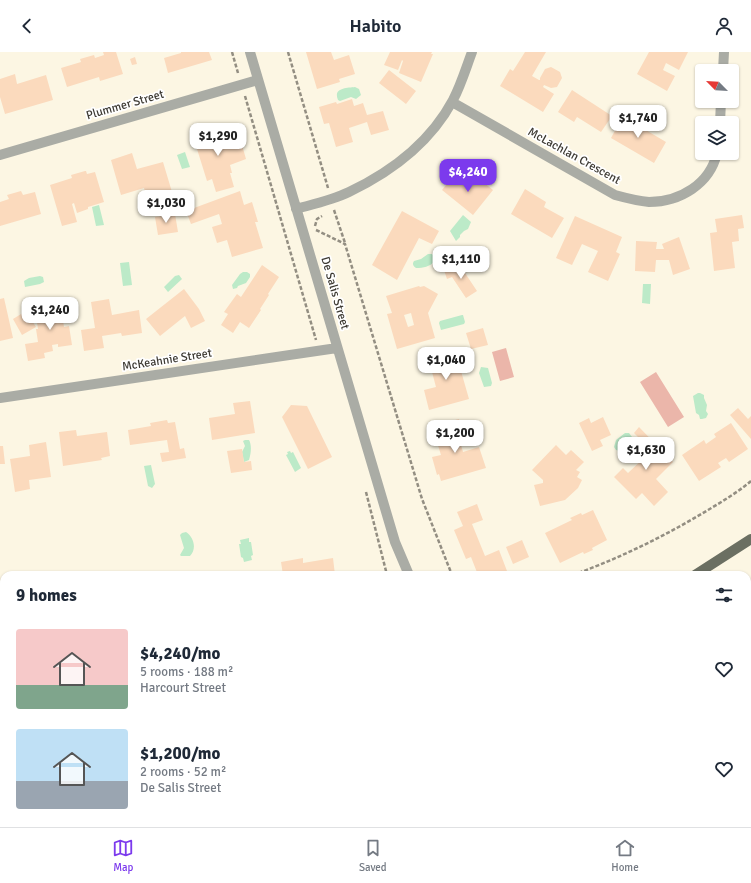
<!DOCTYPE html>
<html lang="en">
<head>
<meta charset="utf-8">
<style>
  body { margin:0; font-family:Signika,sans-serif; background:#f2f2f3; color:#1f2937; height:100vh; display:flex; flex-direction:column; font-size:15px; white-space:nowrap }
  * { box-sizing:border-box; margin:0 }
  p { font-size:13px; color:#747a83 }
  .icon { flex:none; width:22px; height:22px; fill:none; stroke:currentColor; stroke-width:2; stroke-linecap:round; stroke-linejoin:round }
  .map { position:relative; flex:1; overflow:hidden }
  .sheet { position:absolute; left:0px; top:519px; width:751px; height:256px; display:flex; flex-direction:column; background:#fff; border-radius:12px 12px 0 0; box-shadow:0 1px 3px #0004 }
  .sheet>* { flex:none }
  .needle { width:26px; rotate:294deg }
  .controls { position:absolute; left:695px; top:12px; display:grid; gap:8px }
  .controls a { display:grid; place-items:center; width:44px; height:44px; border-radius:4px; background:#fff; box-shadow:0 1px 3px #0004; font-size:20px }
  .price { position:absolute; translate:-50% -34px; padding:0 9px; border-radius:8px; background:#fff; color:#222; font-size:13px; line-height:26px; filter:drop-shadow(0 1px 2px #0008) }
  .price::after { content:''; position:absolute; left:50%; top:24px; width:12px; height:9px; margin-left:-6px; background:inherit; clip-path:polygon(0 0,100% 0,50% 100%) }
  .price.current { background:#7c3aed; color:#fff }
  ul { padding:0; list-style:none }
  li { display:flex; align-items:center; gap:12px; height:100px; padding:0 16px }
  li span { display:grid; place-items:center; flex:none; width:112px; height:80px; border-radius:4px; color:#555 }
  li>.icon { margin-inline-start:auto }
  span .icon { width:48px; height:48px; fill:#fffc; stroke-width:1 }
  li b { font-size:17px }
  h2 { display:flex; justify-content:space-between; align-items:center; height:48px; padding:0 16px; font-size:17px }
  header { display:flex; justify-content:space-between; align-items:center; height:52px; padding:0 16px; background:#fff; font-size:18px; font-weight:600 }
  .menu { display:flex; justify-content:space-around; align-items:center; height:56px; border-top:1px solid #e0e1e3; background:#fff; font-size:11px; color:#747a83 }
  .menu a { display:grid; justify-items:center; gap:2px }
  .menu .current { color:#7c3aed }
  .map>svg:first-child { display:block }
  .green { fill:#ebb6aa }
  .forest { fill:#e5afa4 }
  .water { fill:#bceac8 }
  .building { fill:#fbdabd; fill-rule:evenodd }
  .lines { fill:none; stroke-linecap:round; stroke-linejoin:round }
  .path { stroke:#938e82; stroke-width:2.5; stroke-dasharray:4 2; stroke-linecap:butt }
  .minor { stroke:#aaaca5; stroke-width:10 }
  .major { stroke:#6b6f62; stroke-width:10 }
  .labels { text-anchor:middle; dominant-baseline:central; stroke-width:3.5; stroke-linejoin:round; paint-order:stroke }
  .street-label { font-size:12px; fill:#3c3932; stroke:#fff }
</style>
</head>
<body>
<header><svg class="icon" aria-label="back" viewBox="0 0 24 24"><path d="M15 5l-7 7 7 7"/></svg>Habito<svg class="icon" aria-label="person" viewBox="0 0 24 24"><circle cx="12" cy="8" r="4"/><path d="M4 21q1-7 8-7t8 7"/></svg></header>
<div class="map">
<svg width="751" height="775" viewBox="0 0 751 775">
  <rect width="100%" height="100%" fill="#fcf6e3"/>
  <path class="green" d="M506,296L514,325L500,329L492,300Z
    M656,320L684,365L668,375L640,330Z
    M0,574L4,601V618H0Z
    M751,597V775H0V712L4,711V771H747V600Z"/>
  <path class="forest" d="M747,634L751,638V662L747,664Z
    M751,686V761H747V688Z
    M192,771H317V773L274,775H192Z"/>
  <path class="water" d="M355,35L359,37L361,43L356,47L351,45L340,49L338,48C333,36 346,36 355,35Z
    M185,100L190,115L182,117L177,103Z
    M99,153L104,173L96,174L92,155Z
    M463,163L471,170L468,177L464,179L460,183V185L456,189L450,179Z
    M428,202H432L435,205V209C429,215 424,216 416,216C413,214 412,212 414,209L421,207Z
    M129,210L132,233L123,234L120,211Z
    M243,220H247L250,222V225L246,231L238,234L237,236L233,237L232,233L240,222Z
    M179,223L182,227L168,240L164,235L175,224Z
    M40,224L43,225L44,230L40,232L25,235L24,229L29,226Z
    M643,232H651L650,252L642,251Z
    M462,263H463L465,270L464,272L441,278L439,271L440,269Z
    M481,315L488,316L492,331L491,334L484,335L479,321Z
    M698,341H700L704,343V346L707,353L706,359L708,362L706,366L702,367H700L699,363L696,361L693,344Z
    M625,381H629L632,385C631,389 623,397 620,399L616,398L614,395L616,388Z
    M245,388H249C252,393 251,402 249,408L244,410L242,400L245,394L243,389Z
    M290,399L291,401L293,400L301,416L295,420L286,403L288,402L287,400Z
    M151,413L155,432L152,436L148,434L144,414Z
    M186,480C194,485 197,497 190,504H181L180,503L184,496L180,483L182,481Z
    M249,486V490H251L253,503L251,504L252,508L244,510L243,506L241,505L239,492H241L240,488Z"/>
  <path class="building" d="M103,0H116L123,22L100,29L99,25L67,35L61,16L81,10L80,7L94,3L95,6L104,3Z
    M181,0H209L212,8L168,21L164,6L181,1Z
    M306,0H331L334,8L349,3L355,22L339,27L340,30L317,37Z
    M390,0H432L431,2H433L421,30L399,21L403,9L402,8L398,18L384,13Z
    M525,0H546L532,24L539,28H540V26L545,17L551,15L560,20L562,26L557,35L551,36L544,33L543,35L554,42L543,60L500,34L510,17L513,19Z
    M649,0H688L679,18L666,11L663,18L675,24L667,39L637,22Z
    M135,5L137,12L132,13L130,7Z
    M389,18L416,39L406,52L379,31Z
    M15,22L17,32L46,23L53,48L5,62L0,45V27Z
    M572,38L612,64L601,80L577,65L574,70L558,60Z
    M352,47L354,54L363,51L367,63L383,59L389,78L371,83L367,70L349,76L353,90L336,95L329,71L324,72L319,55L336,50L337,52Z
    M624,62L645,74L644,77L666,90L654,111L611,86Z
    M219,77L223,91L240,86L246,107L230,113L232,121H230L234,135L216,140L212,127L207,129L192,81L204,78L205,81Z
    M132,101L137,117L163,110L175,150L150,157L144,136L121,143L111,108Z
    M85,119H86L87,122L95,120L104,150L88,155V157L77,161L74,151L72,152L77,170L62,174L50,133L72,126L71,123Z
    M455,122L471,135L478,126L493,138L473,163L442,138Z
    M525,137L546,150L544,155L564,166L552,186L511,162Z
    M21,139L23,143L35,140L41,162L0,174V150L9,147L7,143Z
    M240,139L244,153L252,150L258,170H255L263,196L232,205L227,188L217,191L212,175L222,172L219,162L191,172L186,159Z
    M402,159L439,179L432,192L419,186L397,228L372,213Z
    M175,162L178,180L158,183L155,165Z
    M742,163L744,176L738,177L739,189L732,190L735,216L714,219L710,181L717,180L715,167Z
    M575,164L622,185L616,200L620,202L608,229L588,220L598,199L582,192L572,213L556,206Z
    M679,185L690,217L673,223L669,208H656L655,220L635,219L636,189L657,190L656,197H664L662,192Z
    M459,212L477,239L466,246L452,225L447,227L444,218Z
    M262,213L279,225L268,242L269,243L260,257L261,258L249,276L240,270L233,281L221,273L228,262L224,260L237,242L241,245Z
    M419,234L420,235L424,234L438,242L428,261L435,286L397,297L387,262L392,261L386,244ZM411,261L414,273L408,275L404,263Z
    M184,237L199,257L205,269L191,276L185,264L160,284L146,267Z
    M4,246L13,286L0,289V247Z
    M64,246L67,261L62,262L64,275L69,274L72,293L58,295V292L52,293L53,299L44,301L45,306L28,309L25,292L38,290L36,277H38L36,264L44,263L43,256L53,254L52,248Z
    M109,247L112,263L139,258L142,281L122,284L121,281L102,284L104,296L84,299L81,278L95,276L91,250Z
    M26,259L36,275L22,283L13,267Z
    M483,276L488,293L471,297L466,281Z
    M455,298L469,347L429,358L424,338L436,335L428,305Z
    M250,349L255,381L212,388L209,366L235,362L233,351Z
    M291,353L307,354L332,405L308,417L282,365Z
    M738,356L748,367L751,364V387L730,363Z
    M603,365L611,383L600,388L603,394L592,399L579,371L589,366L591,371Z
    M459,367L463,381L458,382L463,400L479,395L486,416L441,429L439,422L437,423L432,405L441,403L436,387L443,385L439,372Z
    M167,368L168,371L175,370L180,397L184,396L186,406L162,410L160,401L169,400L167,388L130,393L128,378L151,374L150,371Z
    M731,371L748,397L729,410L726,406L718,411L721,415L699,429L682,403L704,388L706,392L716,385L714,382Z
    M639,375L673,410L656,427L668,440L654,454L642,441L636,447L614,425L623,416L628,421L646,404L633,391L639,386L634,381Z
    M76,378L77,384L107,380L110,404L101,406L102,408L63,414L59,380Z
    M46,390L51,425L29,428L30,437L15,440L10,407L30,404L29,393Z
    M556,393L566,403L571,398L584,410L576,418L580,420L577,425L582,428L578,436L565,448L540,454L534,433L543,431V428L532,418Z
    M0,394H3L5,412H0Z
    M242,397L244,410L251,409L252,418L231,421L227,399Z
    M477,452L483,468L472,472L485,504L499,498L507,519L498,523H478L471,505L466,507L454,478L463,474L457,460Z
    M593,458L607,488L592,496L593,498L584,502L583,500L560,511L545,481L572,468L570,466L581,461L582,463Z
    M522,488L529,505L513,512L506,495Z
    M303,506V511L333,506L335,523H283L281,510Z
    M202,519L203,523H188V521Z"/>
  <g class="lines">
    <path class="path" d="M232,0L238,21
      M288,0L328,136
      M245,44L316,288
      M334,158L345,191
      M315,174L317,167L322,164
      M316,178L345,192L422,447L452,523
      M366,440L387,523
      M573,523C620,506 665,484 708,458C723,449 738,440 751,429
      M747,576L751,573
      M0,607L2,620L0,626
      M0,621L4,620
      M747,675L751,673
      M0,696L4,713
      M0,770L4,769
      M118,771L130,775
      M158,775L163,771
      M382,775L392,771"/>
    <path class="minor" d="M250,0L395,490L409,523
      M723,19L724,0
      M452,50L615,143C626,146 637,149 649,150C680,150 710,132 717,101
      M720,71L721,49
      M0,103L258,28
      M296,157C314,152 332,148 349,140C391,120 430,91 453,48C461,33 466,16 472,0
      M0,346L337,296"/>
    <path class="major" d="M695,523L751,487
      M0,671L4,670"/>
  </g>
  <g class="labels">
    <g class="street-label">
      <text transform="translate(125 53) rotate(-16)">Plummer Street</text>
      <text transform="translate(574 104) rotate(29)">McLachlan Crescent</text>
      <text transform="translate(335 241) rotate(74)">De Salis Street</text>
      <text transform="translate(167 308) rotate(-9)">McKeahnie Street</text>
    </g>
  </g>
</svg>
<div class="controls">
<a><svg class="needle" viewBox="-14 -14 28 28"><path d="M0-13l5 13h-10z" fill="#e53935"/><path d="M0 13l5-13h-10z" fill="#747a83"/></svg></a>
<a><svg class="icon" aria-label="layers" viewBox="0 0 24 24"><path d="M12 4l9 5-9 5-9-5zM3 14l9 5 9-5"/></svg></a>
</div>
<b class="price" style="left:638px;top:87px">$1,740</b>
<b class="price" style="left:218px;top:105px">$1,290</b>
<b class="price current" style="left:468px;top:141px">$4,240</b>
<b class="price" style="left:166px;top:172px">$1,030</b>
<b class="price" style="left:461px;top:228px">$1,110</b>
<b class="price" style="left:50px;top:279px">$1,240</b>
<b class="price" style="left:446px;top:329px">$1,040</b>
<b class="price" style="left:455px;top:402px">$1,200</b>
<b class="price" style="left:646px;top:419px">$1,630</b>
<section class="sheet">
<h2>9 homes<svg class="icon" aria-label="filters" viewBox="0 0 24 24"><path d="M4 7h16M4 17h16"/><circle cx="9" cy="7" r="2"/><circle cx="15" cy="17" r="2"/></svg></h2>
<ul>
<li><span style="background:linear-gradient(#f6c9c9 70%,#7fa58c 0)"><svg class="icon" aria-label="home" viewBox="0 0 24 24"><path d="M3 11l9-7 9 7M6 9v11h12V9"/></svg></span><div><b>$4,240/mo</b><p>5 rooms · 188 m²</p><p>Harcourt Street</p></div><svg class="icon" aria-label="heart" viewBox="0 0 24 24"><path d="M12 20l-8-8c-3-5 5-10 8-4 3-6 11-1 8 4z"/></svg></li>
<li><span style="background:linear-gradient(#bfe0f5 65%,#9aa5b1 0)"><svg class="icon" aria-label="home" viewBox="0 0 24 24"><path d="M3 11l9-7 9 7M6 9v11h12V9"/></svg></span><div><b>$1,200/mo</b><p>2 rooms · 52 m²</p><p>De Salis Street</p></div><svg class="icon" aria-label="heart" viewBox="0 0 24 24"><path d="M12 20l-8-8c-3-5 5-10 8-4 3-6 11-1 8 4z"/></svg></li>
</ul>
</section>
</div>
<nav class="menu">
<a class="current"><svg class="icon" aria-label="map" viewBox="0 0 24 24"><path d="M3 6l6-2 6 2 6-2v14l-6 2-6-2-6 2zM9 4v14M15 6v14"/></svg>Map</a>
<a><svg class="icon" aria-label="saved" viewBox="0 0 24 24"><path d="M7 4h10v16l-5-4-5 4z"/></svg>Saved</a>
<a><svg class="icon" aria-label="home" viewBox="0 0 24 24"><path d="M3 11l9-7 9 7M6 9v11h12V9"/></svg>Home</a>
</nav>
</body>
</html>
